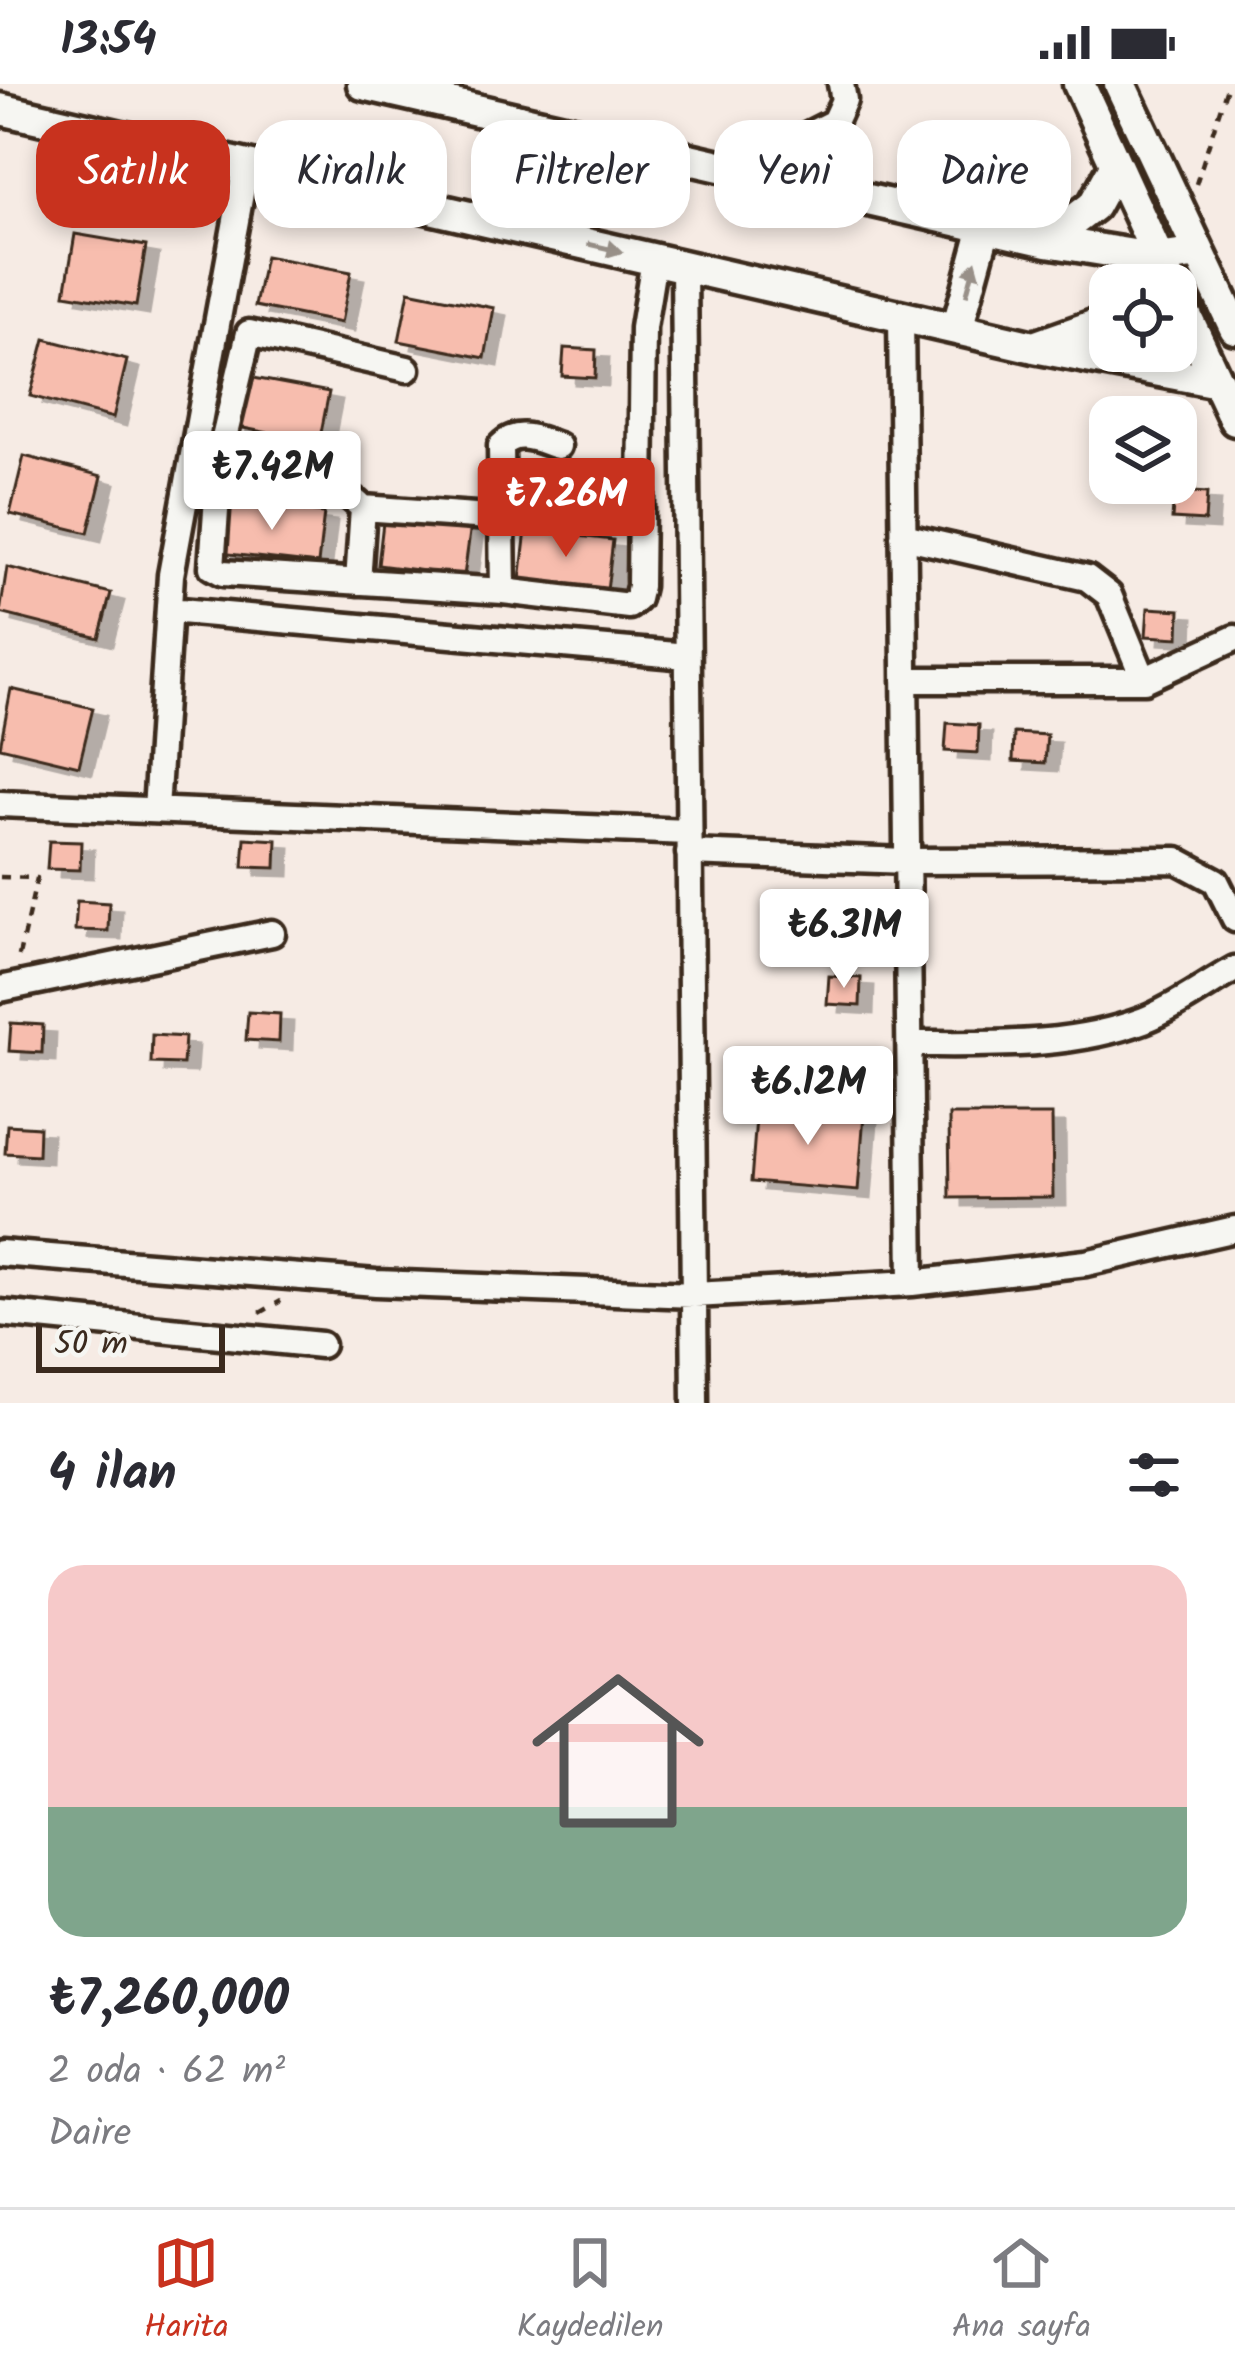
<!DOCTYPE html>
<html lang="tr">
<head>
<meta charset="utf-8">
<style>
  body { margin:0; font-family:Kalam,sans-serif; background:#f7f7f7; color:#2b2b33; height:100vh; display:flex; flex-direction:column; font-size:45px; white-space:nowrap }
  * { box-sizing:border-box; margin:0 }
  p { font-size:39px; color:#7c7c81 }
  .icon { flex:none; width:66px; height:66px; fill:none; stroke:currentColor; stroke-width:2; stroke-linecap:round; stroke-linejoin:round }
  .map { position:relative; height:1319px; overflow:hidden }
  .side { display:flex; flex-direction:column; background:#fff; flex:1 }
  .side>* { flex:none }
  .hud { position:absolute; left:36px; top:36px; width:1164px; height:108px; display:flex; gap:24px }
  .tools { position:absolute; left:1089px; top:180px; display:grid; gap:24px }
  .tools a { display:grid; place-items:center; width:108px; height:108px; border-radius:24px; background:#fff; box-shadow:0 6px 18px #0003; font-size:60px }
  .scale { position:absolute; left:36px; bottom:30px; width:189px; box-sizing:border-box; padding-left:12px; border:6px solid #3b2a1e; border-top:0; font-size:33px; line-height:42px; white-space:nowrap; color:#3b2a1e; -webkit-text-stroke:9px #f6f6f2; paint-order:stroke }
  .price { position:absolute; translate:-50% -102px; padding:0 27px; border-radius:12px; background:#fff; color:#222; font-size:39px; line-height:78px; filter:drop-shadow(0 3px 6px #0008) }
  .price::after { content:''; position:absolute; left:50%; top:72px; width:36px; height:27px; margin-left:-18px; background:inherit; clip-path:polygon(0 0,100% 0,50% 100%) }
  .price.selected { background:#c8321e; color:#fff }
  ul { padding:0; list-style:none }
  li { display:grid; align-content:center; gap:24px; height:636px; padding:0 48px }
  li+li { border-top:3px solid #e1e1e2 }
  li span { display:grid; place-items:center; height:372px; border-radius:36px; color:#555 }
  li>.icon { margin-inline-start:auto }
  span .icon { width:216px; height:216px; fill:#fffc; stroke-width:1 }
  li b { font-size:51px }
  h2 { display:flex; justify-content:space-between; align-items:center; height:144px; padding:0 48px; font-size:51px }
  .pill { padding:0 42px; border-radius:36px; background:#fff; box-shadow:0 6px 18px #0003; font-size:42px; line-height:108px }
  .pill.selected { background:#c8321e; color:#fff }
  .status { display:flex; justify-content:space-between; align-items:center; height:84px; padding:0 60px; background:#fff; direction:ltr }
  .status svg { height:33px; fill:currentColor }
  .dock { display:flex; justify-content:space-around; align-items:center; height:168px; border-top:3px solid #e1e1e2; background:#fff; font-size:33px; color:#7c7c81 }
  .dock a { display:grid; justify-items:center; gap:6px }
  .dock .selected { color:#c8321e }
  .map>svg:first-child { display:block }
  .building { fill:#f7bdae; stroke:#3b2a1e; stroke-width:3; filter:url(#shadow) }
  .lines { fill:none; stroke-linecap:round; stroke-linejoin:round }
  .minor-casing { stroke:#3b2a1e; stroke-width:33 }
  .major-casing { stroke:#3b2a1e; stroke-width:39 }
  .path { stroke:#3b2a1e; stroke-width:4.5; stroke-dasharray:9 9; stroke-linecap:butt }
  .minor { stroke:#f6f6f2; stroke-width:24 }
  .major { stroke:#f6f6f2; stroke-width:30 }
  .oneway { fill:#989088 }
</style>
</head>
<body>
<div class="status"><b>13:54</b><svg viewBox="0 0 49 12"><path d="M0 12V9h3v3zM5 12V6h3v6zM10 12V3h3v9zM15 12V0h3v12zM26 1h20v11H26zM47 4h2v5h-2z"/></svg></div>
<div class="map">
<svg width="1235" height="1319" viewBox="0 0 1235 1319">
  <defs>
    <filter id="shadow"><feDropShadow dx="13" dy="8" stdDeviation="0" flood-color="#0004"/></filter>
  </defs>
  <rect width="100%" height="100%" fill="#f6ebe4"/>
  <filter id="ink" filterUnits="userSpaceOnUse"><feTurbulence type="fractalNoise" baseFrequency=".00833" numOctaves="2"/><feDisplacementMap in="SourceGraphic" scale="24" xChannelSelector="R" yChannelSelector="G"/><feConvolveMatrix kernelMatrix="1 2 1 2 8 2 1 2 1" color-interpolation-filters="sRGB"/></filter>
  <g filter="url(#ink)">
    <path class="building" d="M75,150L146,162L136,222L65,210Z
      M265,172L351,188L341,239L255,222Z
      M409,207L494,224L485,274L399,257Z
      M45,255L127,276L113,334L30,312Z
      M564,264L596,266L595,294L562,292Z
      M243,292L329,308L319,359L233,342Z
      M24,372L102,392L88,449L10,430Z
      M1174,407L1207,409L1205,437L1172,435Z
      M226,417L324,429L318,480L220,469Z
      M384,430L471,441L464,492L378,481Z
      M526,446L613,456L607,507L520,497Z
      M7,483L111,509L99,554L0,529Z
      M1148,524L1180,526L1179,554L1146,552Z
      M11,605L93,624L79,682L0,663Z
      M947,639L979,641L978,669L945,667Z
      M1014,649L1047,651L1045,679L1013,677Z
      M245,754L277,756L276,784L243,783Z
      M49,757L81,758L80,786L47,785Z
      M77,817L109,819L108,847L75,846Z
      M829,892L861,894L860,922L827,920Z
      M248,928L280,930L279,958L246,956Z
      M11,939L43,941L42,969L9,967Z
      M152,951L185,953L183,980L151,979Z
      M757,1021L864,1030L858,1107L751,1098Z
      M949,1031H1052L1053,1113L950,1114Z
      M7,1041L39,1043L38,1071L5,1069Z"/>
    <g class="lines">
      <defs>
        <path id="minor" d="M739,86L834,38L844,16L841,0
          M684,182L695,1319
          M901,232L912,1199
          M407,285L249,249L220,371L212,483L223,489L503,507L629,522L637,515L640,502L643,244L654,176
          M220,371L335,400L363,424
          M587,422L639,430
          M903,452L1087,494L1109,511L1144,596
          M358,498L363,424L503,434
          M503,507L501,362C518,344 538,356 558,362
          M169,526L687,572
          M905,596H1144L1235,554
          M0,720L688,748
          M156,726L171,491L246,82
          M689,769L907,777L1177,776L1216,797L1235,835
          M0,905L272,849
          M910,960C989,960 1069,964 1144,936C1175,924 1206,901 1235,885
          M0,1169L376,1199L694,1211L912,1199L1086,1179L1235,1145
          M0,1229L321,1261"/>
        <path id="major" d="M363,0L1047,157L1158,175L1199,169
          M1079,0L1171,201
          M1120,0L1235,244
          M0,25L1034,263L1218,298
          M1047,157L1093,122L1115,82
          M1176,210L1235,336
          M957,245L985,143
          M1034,263L1110,236"/>
      </defs>
      <use href="#minor" class="minor-casing"/>
      <use href="#major" class="major-casing"/>
      <path class="path" d="M1196,100L1228,0
        M0,793L37,794L17,880
        M260,1229L281,1217"/>
      <use href="#minor" class="minor"/>
      <use href="#major" class="major"/>
    </g>
    <defs><path id="oneway-solid" d="M-6-.8H1V-3.2L6.5 0L1 3.2V.8H-6Z" transform="scale(3)"/></defs>
    <g class="oneway">
      <use href="#oneway-solid" transform="translate(605 164) rotate(13)"/>
      <use href="#oneway-solid" transform="translate(971 194) rotate(-75)"/>
    </g>
  </g>
</svg>
<div class="tools">
<a><svg class="icon" aria-label="locate" viewBox="0 0 24 24"><circle cx="12" cy="12" r="6"/><path d="M12 2v4M12 18v4M2 12h4M18 12h4"/></svg></a>
<a><svg class="icon" aria-label="layers" viewBox="0 0 24 24"><path d="M12 4l9 5-9 5-9-5zM3 14l9 5 9-5"/></svg></a>
</div>
<div class="scale">50 m</div>
<b class="price" style="left:272px;top:449px">₺7.42M</b>
<b class="price selected" style="left:566px;top:476px">₺7.26M</b>
<b class="price" style="left:844px;top:907px">₺6.31M</b>
<b class="price" style="left:808px;top:1064px">₺6.12M</b>
<div class="hud">
<a class="pill selected">Satılık</a>
<a class="pill">Kiralık</a>
<a class="pill">Filtreler</a>
<a class="pill">Yeni</a>
<a class="pill">Daire</a>
</div>
</div>
<section class="side">
<h2>4 ilan<svg class="icon" aria-label="filters" viewBox="0 0 24 24"><path d="M4 7h16M4 17h16"/><circle cx="9" cy="7" r="2"/><circle cx="15" cy="17" r="2"/></svg></h2>
<ul>
<li><span style="background:linear-gradient(#f6c9c9 65%,#7fa58c 0)"><svg class="icon" aria-label="home" viewBox="0 0 24 24"><path d="M3 11l9-7 9 7M6 9v11h12V9"/></svg></span><div><b>₺7,260,000</b><p>2 oda · 62 m²</p><p>Daire</p></div></li>
</ul>
</section>
<nav class="dock">
<a class="selected"><svg class="icon" aria-label="map" viewBox="0 0 24 24"><path d="M3 6l6-2 6 2 6-2v14l-6 2-6-2-6 2zM9 4v14M15 6v14"/></svg>Harita</a>
<a><svg class="icon" aria-label="saved" viewBox="0 0 24 24"><path d="M7 4h10v16l-5-4-5 4z"/></svg>Kaydedilen</a>
<a><svg class="icon" aria-label="home" viewBox="0 0 24 24"><path d="M3 11l9-7 9 7M6 9v11h12V9"/></svg>Ana sayfa</a>
</nav>
</body>
</html>
